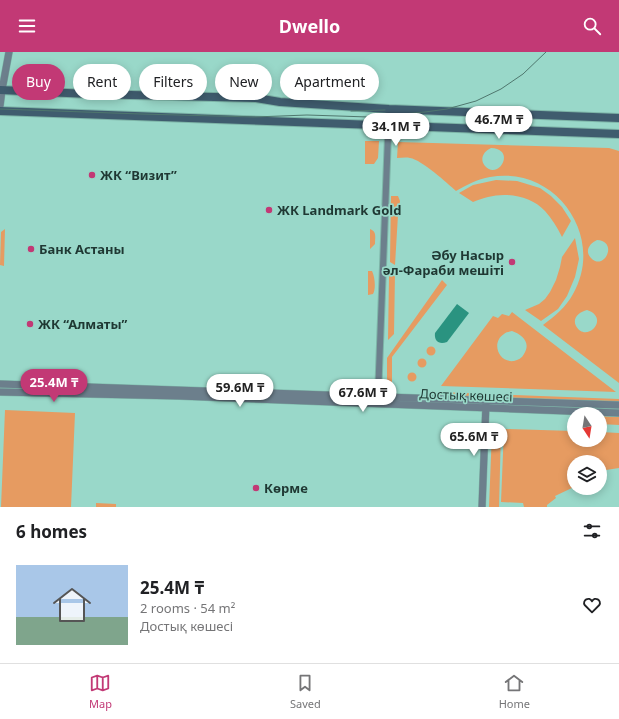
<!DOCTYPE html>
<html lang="en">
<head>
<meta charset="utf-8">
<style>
  body { margin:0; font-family:"Noto Sans",sans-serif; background:#f6f6f6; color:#202124; height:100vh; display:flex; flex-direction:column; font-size:15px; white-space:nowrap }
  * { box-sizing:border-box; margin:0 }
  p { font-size:13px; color:#757577 }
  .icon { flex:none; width:22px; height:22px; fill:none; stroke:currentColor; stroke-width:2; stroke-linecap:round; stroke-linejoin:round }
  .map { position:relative; height:455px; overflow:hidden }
  .drawer { display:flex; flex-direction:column; background:#fff; flex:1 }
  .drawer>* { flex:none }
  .hud { position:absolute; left:12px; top:12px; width:400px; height:36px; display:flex; gap:8px }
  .needle { width:26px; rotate:168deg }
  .controls { position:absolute; left:567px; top:355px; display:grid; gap:8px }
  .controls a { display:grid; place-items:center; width:40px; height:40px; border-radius:50%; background:#fff; box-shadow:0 2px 10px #0003; font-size:20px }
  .price { position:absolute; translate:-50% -34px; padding:0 9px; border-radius:14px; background:#fff; color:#222; font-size:13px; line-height:26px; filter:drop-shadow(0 1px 2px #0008) }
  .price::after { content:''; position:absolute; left:50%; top:24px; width:12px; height:9px; margin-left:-6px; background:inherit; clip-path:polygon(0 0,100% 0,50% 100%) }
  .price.on { background:#c23975; color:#fff }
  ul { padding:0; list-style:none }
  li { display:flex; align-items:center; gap:12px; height:100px; padding:0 16px }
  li+li { border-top:1px solid #e0e0e0 }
  li span { display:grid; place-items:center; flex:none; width:112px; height:80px; border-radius:0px; color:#555 }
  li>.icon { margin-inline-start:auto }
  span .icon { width:48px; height:48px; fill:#fffc; stroke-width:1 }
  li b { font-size:17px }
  h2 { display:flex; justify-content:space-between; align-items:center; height:48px; padding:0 16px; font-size:17px }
  .pill { padding:0 14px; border-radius:18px; background:#fff; box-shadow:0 2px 10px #0003; font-size:14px; line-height:36px }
  .pill.on { background:#c23975; color:#fff }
  header { display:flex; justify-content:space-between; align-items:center; height:52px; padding:0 16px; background:#c23975; color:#fff; font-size:18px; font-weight:700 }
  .tab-bar { display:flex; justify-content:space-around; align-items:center; height:56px; border-top:1px solid #e0e0e0; background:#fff; font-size:11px; color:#757577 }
  .tab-bar a { display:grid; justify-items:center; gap:2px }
  .tab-bar .on { color:#c23975 }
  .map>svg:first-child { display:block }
  .green { fill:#e69b61; fill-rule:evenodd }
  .water { fill:#2a9380 }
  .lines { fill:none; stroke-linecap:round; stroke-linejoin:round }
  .minor-casing { stroke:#7eb5a8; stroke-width:8 }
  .tertiary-casing { stroke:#7eb5a8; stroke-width:8 }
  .secondary-casing { stroke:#7eb5a8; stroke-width:10 }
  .minor { stroke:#6c7f8c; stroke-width:6 }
  .tertiary { stroke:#6c7f8c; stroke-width:7 }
  .secondary { stroke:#3f5c6e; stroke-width:8 }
  .tram { stroke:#4f776e; stroke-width:1 }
  .poi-dot { fill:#c23975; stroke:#99d8c9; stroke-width:1.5 }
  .labels { text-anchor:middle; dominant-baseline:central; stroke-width:3.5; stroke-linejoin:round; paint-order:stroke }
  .poi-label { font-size:13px; font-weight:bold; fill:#1f3833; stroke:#99d8c9; text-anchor:start }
  .street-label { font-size:13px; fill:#1f3833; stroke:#99d8c9 }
</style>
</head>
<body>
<header><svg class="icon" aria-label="menu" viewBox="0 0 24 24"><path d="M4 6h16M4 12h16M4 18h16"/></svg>Dwello<svg class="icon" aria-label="search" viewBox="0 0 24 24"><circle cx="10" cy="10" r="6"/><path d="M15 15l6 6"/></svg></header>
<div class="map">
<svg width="619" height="455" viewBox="0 0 619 455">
  <rect width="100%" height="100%" fill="#99d8c9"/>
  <path class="green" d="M365,89H379L378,106L374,112H365Z
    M398,90L609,96L619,99V331L543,273C555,264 566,255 573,242C606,184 555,113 490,125C477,127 467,133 456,139C447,131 422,108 410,106C406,105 401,106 397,106ZM491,96C517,97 498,129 485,114C479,107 484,99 491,96ZM597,188C619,189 604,220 591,206C584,199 590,191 597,188ZM587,258C611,266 586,292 576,274C572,266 579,260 587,258Z
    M496,128L517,129L540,136L551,144L562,155L571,169L562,185C557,175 552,167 545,159C531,144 507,140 488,145C483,146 478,148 473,150L459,141L473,133Z
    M391,144H398L400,149L398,163L395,213L390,210Z
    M5,177L4,214L0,213L1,180Z
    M370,177C377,180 375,184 375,192L370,197Z
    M575,186L579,207L575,225L567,244L558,257L541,269L525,258L539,252L545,247L550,240L556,228L560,215L562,205Z
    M368,219H372C375,225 376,237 373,242L368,243Z
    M390,221H395L394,282L388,288L389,224Z
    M442,228L447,233L392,305V331L387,330V306Z
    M512,260L616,340L441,334L493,264L498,266L502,262L509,264ZM512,279C523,283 531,291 524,302C522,306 518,308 514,309C498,311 491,290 504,282C506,280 509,280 512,279Z
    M426.5 299a4.5 4.5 0 1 1 9 0a4.5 4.5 0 1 1-9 0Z
    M417.5 311a4.5 4.5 0 1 1 9 0a4.5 4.5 0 1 1-9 0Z
    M407.5 325a4.5 4.5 0 1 1 9 0a4.5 4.5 0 1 1-9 0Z
    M440,340L619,347V350L509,347L465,344H436Z
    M5,358L75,361L71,455H1Z
    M600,364L619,365V373L600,372Z
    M504,377L574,379V388H600V380L619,381V416L606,418L600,421V410H574V435L555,444L556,446L547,453V455H524L523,451L501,450Z
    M492,379H501L499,455H489Z
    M96,451L116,452V455H96Z"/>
  <path class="water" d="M457,252L469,261L447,290C439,293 434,289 435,281Z"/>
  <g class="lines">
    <defs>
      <path id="minor" d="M378,345L389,57"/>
      <path id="tertiary" d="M0,54L2,38L9,0
        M0,332L619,353
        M0,340L179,344L619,361
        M482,455L486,351"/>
      <path id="secondary" d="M0,38L89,42L256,46L280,50L389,57L619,66
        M0,59L619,82"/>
    </defs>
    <use href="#minor" class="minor-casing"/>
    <use href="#tertiary" class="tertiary-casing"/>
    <use href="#secondary" class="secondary-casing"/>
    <use href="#minor" class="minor"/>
    <use href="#tertiary" class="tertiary"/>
    <use href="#secondary" class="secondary"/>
    <path class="tram" d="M0,57L141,62L254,65L307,63L369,65L425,60L447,57L476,49L501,37L523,22L546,0
      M351,59L385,58
      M404,66L424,67"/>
  </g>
  <g class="poi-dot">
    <circle cx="92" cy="123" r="4"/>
    <circle cx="269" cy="158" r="4"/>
    <circle cx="31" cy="197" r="4"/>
    <circle cx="512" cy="210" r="4"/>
    <circle cx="30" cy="272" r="4"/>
    <circle cx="256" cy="436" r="4"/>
  </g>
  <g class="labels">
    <g class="poi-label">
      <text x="100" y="123">ЖК “Визит”</text>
      <text x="277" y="158">ЖК Landmark Gold</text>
      <text x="39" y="197">Банк Астаны</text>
      <text x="504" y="203" text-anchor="end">Әбу Насыр<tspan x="504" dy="15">әл-Фараби мешіті</tspan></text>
      <text x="38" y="272">ЖК “Алматы”</text>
      <text x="264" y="436">Көрме</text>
    </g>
    <g class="street-label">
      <text transform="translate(466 343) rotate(2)">Достық көшесі</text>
    </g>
  </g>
</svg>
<div class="controls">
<a><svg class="needle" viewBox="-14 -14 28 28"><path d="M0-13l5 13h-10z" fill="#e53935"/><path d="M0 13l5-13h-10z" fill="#757577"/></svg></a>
<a><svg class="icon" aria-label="layers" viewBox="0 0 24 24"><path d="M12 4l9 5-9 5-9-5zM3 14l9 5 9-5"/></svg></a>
</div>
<b class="price" style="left:499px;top:88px">46.7M ₸</b>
<b class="price" style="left:396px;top:95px">34.1M ₸</b>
<b class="price on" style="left:54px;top:351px">25.4M ₸</b>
<b class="price" style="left:240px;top:356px">59.6M ₸</b>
<b class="price" style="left:363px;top:361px">67.6M ₸</b>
<b class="price" style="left:474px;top:405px">65.6M ₸</b>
<div class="hud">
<a class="pill on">Buy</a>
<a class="pill">Rent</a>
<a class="pill">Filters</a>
<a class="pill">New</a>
<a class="pill">Apartment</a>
</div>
</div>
<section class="drawer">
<h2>6 homes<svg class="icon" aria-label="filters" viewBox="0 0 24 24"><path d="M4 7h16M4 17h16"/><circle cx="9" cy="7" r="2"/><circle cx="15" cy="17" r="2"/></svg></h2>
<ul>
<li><span style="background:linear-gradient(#a9c7e8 65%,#7fa58c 0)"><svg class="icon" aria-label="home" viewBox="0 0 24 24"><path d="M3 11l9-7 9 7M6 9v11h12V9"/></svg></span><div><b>25.4M ₸</b><p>2 rooms · 54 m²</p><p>Достық көшесі</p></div><svg class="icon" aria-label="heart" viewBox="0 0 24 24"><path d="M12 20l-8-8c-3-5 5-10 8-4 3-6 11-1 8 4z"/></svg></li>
</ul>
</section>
<nav class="tab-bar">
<a class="on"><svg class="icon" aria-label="map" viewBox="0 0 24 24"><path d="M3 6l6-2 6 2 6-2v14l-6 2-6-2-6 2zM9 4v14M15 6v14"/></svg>Map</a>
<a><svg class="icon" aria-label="saved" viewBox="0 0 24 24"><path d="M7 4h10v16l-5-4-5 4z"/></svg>Saved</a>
<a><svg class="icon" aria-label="home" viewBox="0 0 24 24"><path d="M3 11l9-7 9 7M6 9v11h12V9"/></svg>Home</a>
</nav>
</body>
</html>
